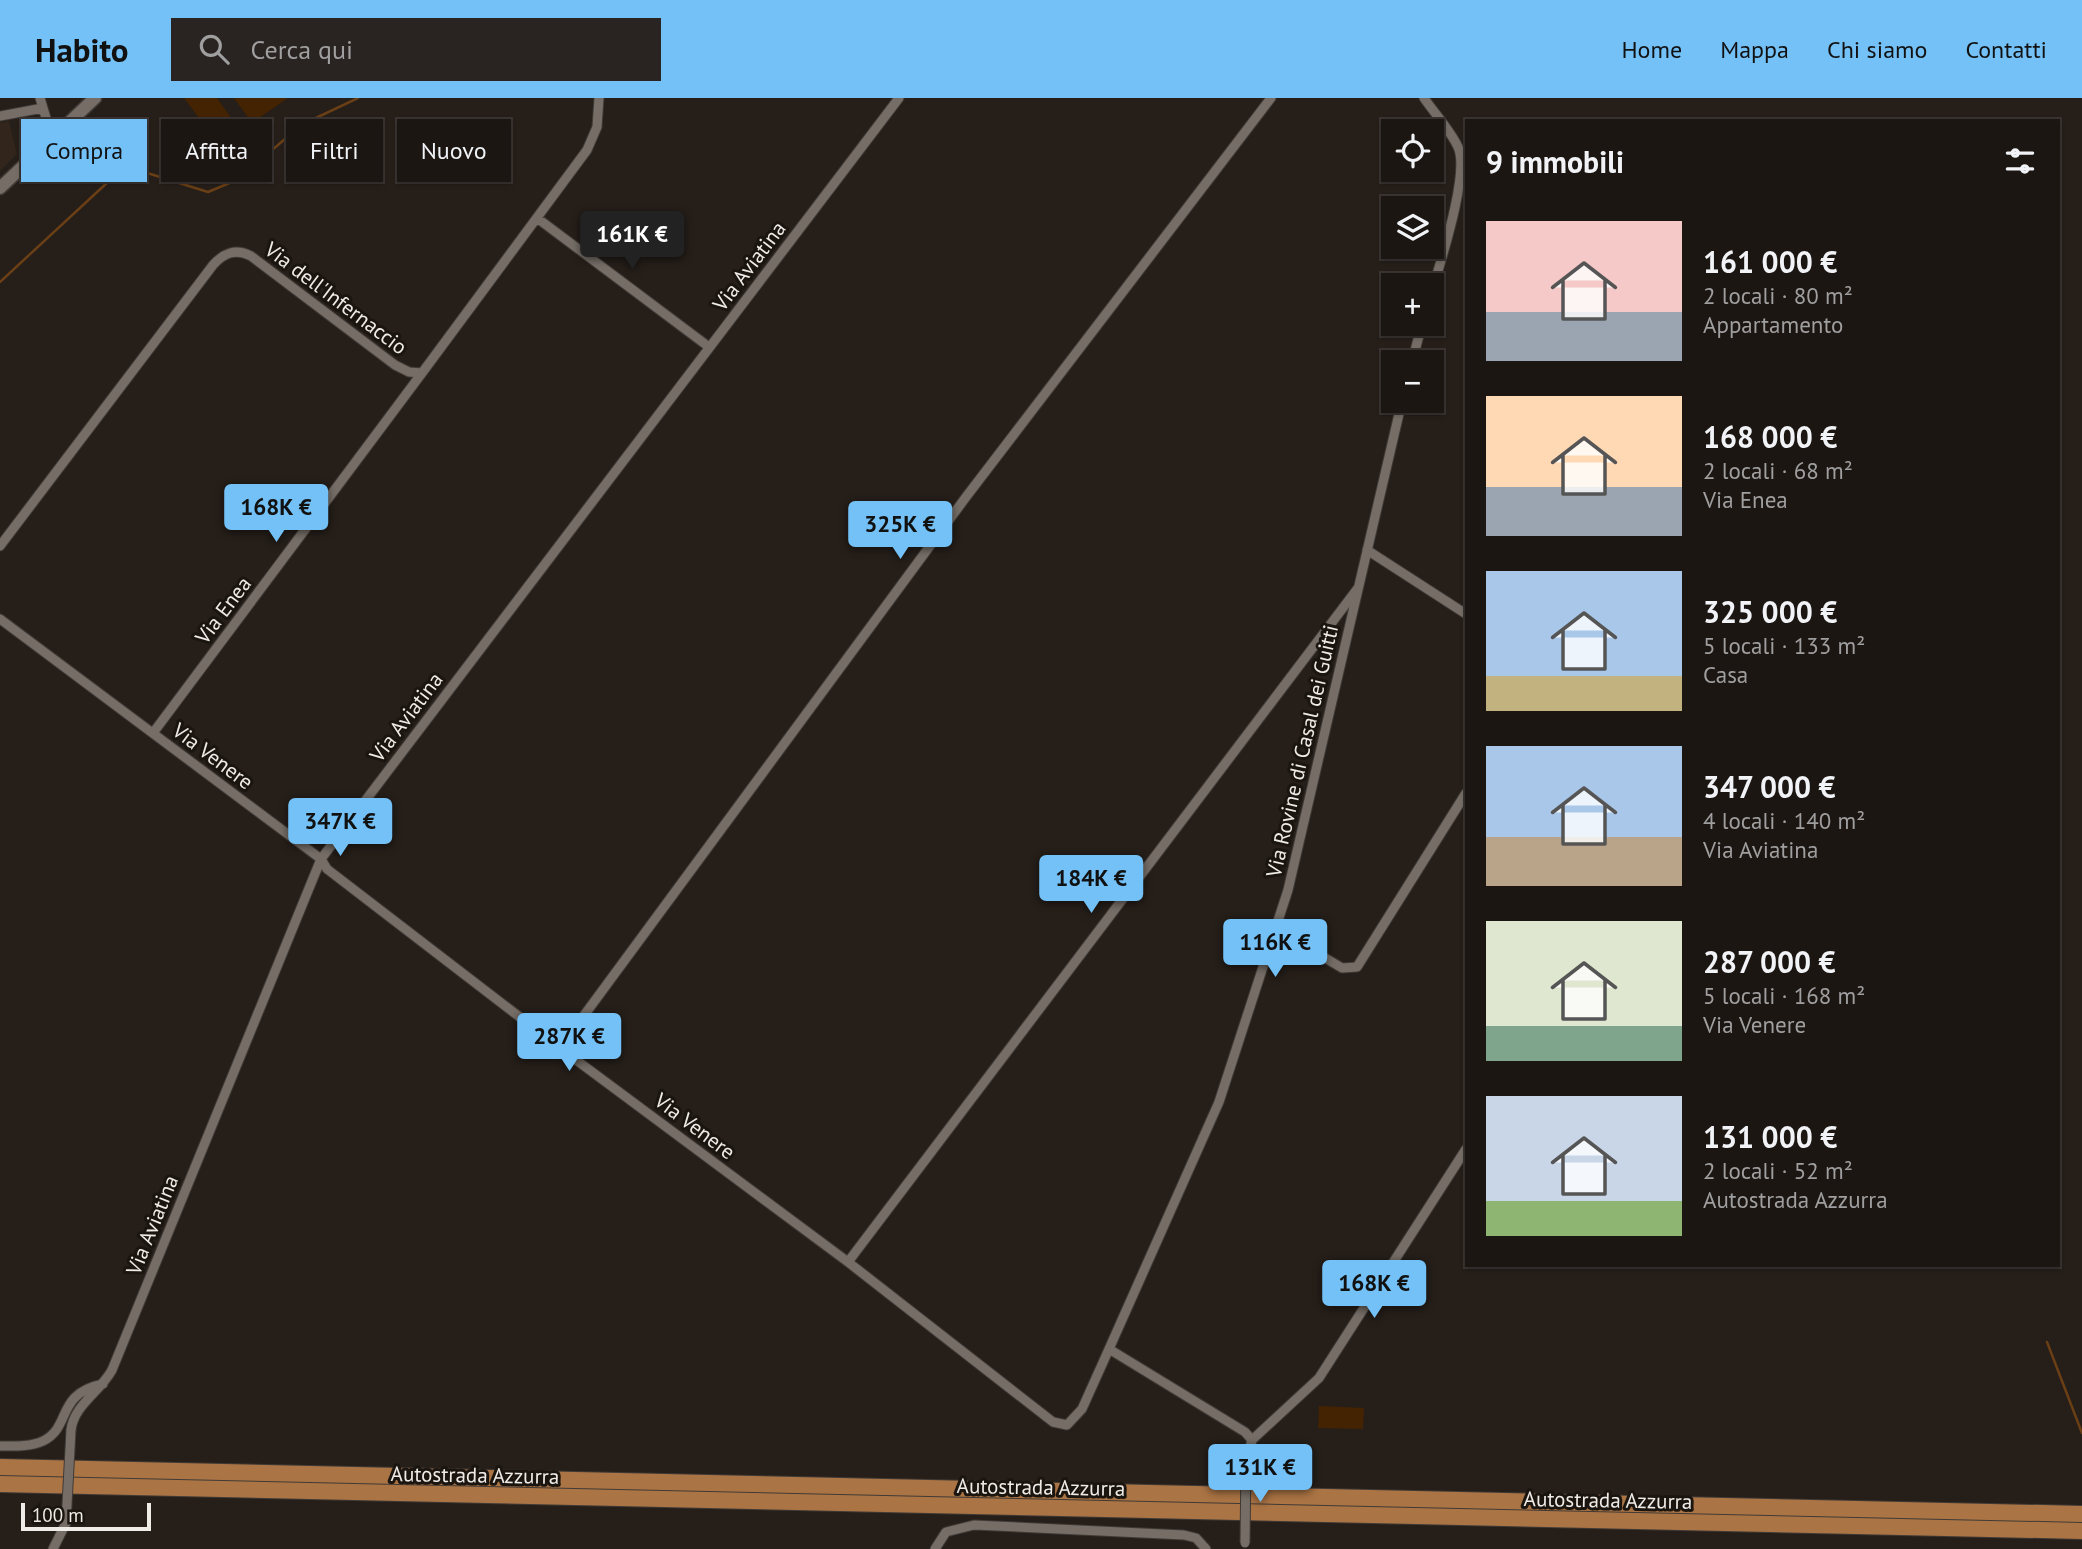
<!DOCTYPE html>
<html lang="it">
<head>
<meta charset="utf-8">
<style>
  body { margin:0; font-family:"PT Sans",sans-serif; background:#292321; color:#f1f3f6; height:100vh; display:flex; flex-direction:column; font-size:26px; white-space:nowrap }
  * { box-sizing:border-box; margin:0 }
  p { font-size:23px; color:#a09fa0 }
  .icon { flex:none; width:38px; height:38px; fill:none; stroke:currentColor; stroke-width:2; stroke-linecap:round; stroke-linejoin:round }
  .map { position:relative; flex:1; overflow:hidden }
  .drawer { position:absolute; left:1465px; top:21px; width:595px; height:1148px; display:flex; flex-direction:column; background:#1c1613; border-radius:0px; box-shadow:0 2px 5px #0004,0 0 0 2px #3a3533 }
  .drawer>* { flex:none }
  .top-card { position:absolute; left:21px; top:21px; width:665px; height:63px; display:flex; gap:14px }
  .buttons { position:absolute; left:1381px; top:21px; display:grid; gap:14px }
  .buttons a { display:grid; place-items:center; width:63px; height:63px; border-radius:0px; background:#1c1613; box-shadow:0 2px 5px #0004,0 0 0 2px #3a3533; font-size:35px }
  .scale { position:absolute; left:21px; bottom:18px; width:130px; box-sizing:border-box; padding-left:7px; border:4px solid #efebe7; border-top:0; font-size:19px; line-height:24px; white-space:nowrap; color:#efebe7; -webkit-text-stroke:5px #1b1510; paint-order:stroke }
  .price { position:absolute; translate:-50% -60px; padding:0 16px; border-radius:7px; background:#73c1f6; color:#111; font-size:23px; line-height:46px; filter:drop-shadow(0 2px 4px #0008) }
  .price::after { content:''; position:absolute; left:50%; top:42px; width:21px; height:16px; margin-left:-10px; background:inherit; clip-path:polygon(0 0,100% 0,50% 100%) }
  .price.selected { background:#222; color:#fff }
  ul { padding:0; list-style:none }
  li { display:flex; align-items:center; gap:21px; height:175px; padding:0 21px }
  li span { display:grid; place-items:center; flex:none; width:196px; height:140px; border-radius:0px; color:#555 }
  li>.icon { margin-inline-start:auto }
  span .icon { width:84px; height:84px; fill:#fffc; stroke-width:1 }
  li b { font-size:30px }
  h2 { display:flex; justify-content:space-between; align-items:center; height:84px; padding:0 21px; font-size:30px }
  .pill { padding:0 24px; border-radius:0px; background:#1c1613; box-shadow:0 2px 5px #0004,0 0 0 2px #3a3533; font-size:24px; line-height:63px }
  .pill.selected { background:#73c1f6; color:#111 }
  header { display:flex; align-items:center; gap:42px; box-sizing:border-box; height:98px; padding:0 35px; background:#73c1f6; color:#111 }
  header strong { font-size:33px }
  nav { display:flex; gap:38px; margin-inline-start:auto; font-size:24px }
  .search { width:490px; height:63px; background:#292321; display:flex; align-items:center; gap:18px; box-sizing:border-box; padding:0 24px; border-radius:0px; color:#a09fa0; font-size:26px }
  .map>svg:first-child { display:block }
  .built { fill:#31251c }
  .green { fill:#442302 }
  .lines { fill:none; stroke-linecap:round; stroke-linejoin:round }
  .stream { stroke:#6a3f15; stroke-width:2.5 }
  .street-casing { stroke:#403a36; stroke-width:11 }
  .secondary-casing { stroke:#403a36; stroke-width:15 }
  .highway-casing { stroke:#403a36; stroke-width:18 }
  .street { stroke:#756d66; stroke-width:9 }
  .secondary { stroke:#756d66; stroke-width:12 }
  .highway { stroke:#ab7444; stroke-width:16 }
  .street-bridge-casing { stroke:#403a36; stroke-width:11; stroke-linecap:butt }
  .street-bridge { stroke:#756d66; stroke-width:9 }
  .labels { text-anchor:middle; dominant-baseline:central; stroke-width:6; stroke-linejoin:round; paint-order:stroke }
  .street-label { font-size:21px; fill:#efebe7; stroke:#1b1510 }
</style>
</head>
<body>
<header>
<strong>Habito</strong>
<div class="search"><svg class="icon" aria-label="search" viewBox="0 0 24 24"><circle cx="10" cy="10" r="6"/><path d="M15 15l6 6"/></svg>Cerca qui</div>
<nav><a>Home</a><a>Mappa</a><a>Chi siamo</a><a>Contatti</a></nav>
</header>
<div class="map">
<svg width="2082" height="1451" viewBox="0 0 2082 1451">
  <rect width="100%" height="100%" fill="#251e19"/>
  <path class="built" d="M9,23L17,56L0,73V25Z"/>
  <path class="green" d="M184,0H217L234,24L213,39Z
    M234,0H288L252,25Z
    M1319,1308L1364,1310L1363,1331L1318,1330Z"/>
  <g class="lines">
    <path class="stream" d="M0,184L109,83L144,74L208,94L239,81L301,27L358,0
      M2047,1244L2082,1335"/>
    <defs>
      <path id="street" d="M40,0L52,40
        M1424,0C1435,16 1450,32 1458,49C1470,75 1440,165 1432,193
        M0,18L43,10
        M537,120L709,249
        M1412,264L1422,226
        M0,448L213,167C224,155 235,150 251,158L395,267L409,274L422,275L587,52L597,29L599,0
        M1367,452L1466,516
        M0,521L321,761L327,771L560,950L848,1164L1053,1324L1067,1327L1082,1311L1109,1251
        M153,635L422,275
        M1275,830L1342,870L1357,869L1466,695
        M560,950L966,399L1271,0
        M848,1164L1358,490
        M71,1332C74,1307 100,1294 112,1272L321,761L899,0
        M1252,1342L1319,1280L1466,1051
        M0,1348C14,1348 30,1349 43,1343C72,1329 55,1296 103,1286
        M1246,1365L1252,1342L1245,1334L1109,1251L1219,1004L1288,792L1402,303
        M53,1451L66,1425
        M935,1451L946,1434L974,1427L1184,1437L1196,1440L1206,1451"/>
      <path id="secondary" d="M0,90L95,0"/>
      <path id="highway" d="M0,1369L2082,1416
        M0,1386L2082,1433"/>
    </defs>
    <use href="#street" class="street-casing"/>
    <use href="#secondary" class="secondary-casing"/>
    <use href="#highway" class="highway-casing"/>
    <use href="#street" class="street"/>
    <use href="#secondary" class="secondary"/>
    <use href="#highway" class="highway"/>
    <defs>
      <path id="street-bridge" d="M66,1425L71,1332
        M1245,1445L1246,1365"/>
    </defs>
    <use href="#street-bridge" class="street-bridge-casing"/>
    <use href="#street-bridge" class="street-bridge"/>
  </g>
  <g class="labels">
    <g class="street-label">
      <text transform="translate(749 168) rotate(-53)">Via Aviatina</text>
      <text transform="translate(336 200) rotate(37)">Via dell'Infernaccio</text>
      <text transform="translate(223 512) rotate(-53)">Via Enea</text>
      <text transform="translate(406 619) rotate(-53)">Via Aviatina</text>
      <text transform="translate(1302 653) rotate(-77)">Via Rovine di Casal dei Guitti</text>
      <text transform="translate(213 658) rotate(37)">Via Venere</text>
      <text transform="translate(695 1028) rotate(37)">Via Venere</text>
      <text transform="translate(152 1127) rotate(-68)">Via Aviatina</text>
      <text transform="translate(475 1377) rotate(1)">Autostrada Azzurra</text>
      <text transform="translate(1041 1389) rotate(1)">Autostrada Azzurra</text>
      <text transform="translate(1608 1402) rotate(1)">Autostrada Azzurra</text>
    </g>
  </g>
</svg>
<div class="buttons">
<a><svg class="icon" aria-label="locate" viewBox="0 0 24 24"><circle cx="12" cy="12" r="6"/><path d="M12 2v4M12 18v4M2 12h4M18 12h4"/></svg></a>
<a><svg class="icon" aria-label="layers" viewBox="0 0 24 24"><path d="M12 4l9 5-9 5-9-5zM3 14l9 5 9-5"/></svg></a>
<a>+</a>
<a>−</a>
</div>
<div class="scale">100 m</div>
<b class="price selected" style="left:632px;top:173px">161K €</b>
<b class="price" style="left:276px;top:446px">168K €</b>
<b class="price" style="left:900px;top:463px">325K €</b>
<b class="price" style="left:340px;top:760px">347K €</b>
<b class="price" style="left:1091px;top:817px">184K €</b>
<b class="price" style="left:1275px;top:881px">116K €</b>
<b class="price" style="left:569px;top:975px">287K €</b>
<b class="price" style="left:1374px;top:1222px">168K €</b>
<b class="price" style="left:1260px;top:1406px">131K €</b>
<div class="top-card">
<a class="pill selected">Compra</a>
<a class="pill">Affitta</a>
<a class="pill">Filtri</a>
<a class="pill">Nuovo</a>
</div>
<section class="drawer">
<h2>9 immobili<svg class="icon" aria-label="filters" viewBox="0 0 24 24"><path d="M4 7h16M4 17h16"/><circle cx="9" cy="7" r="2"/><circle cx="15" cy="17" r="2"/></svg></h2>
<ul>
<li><span style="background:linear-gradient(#f6c9c9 65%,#9aa5b1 0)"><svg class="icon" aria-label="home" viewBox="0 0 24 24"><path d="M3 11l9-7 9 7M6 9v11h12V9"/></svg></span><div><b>161 000 €</b><p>2 locali · 80 m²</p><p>Appartamento</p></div></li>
<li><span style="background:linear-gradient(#ffd9b3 65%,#9aa5b1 0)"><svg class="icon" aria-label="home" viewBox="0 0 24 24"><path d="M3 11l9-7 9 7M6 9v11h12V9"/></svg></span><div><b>168 000 €</b><p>2 locali · 68 m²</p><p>Via Enea</p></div></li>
<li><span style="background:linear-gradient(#a9c7e8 75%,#c2b280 0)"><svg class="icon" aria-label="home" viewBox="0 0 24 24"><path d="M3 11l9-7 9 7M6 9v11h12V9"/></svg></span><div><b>325 000 €</b><p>5 locali · 133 m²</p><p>Casa</p></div></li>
<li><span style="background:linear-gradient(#a9c7e8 65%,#b9a48a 0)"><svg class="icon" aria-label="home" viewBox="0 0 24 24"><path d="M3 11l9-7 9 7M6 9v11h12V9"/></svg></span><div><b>347 000 €</b><p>4 locali · 140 m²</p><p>Via Aviatina</p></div></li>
<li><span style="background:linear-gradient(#dfe7d0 75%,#7fa58c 0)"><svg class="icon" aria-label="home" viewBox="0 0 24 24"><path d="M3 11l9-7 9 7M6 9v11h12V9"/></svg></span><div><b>287 000 €</b><p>5 locali · 168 m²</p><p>Via Venere</p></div></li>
<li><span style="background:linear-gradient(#c9d6e8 75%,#8fb573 0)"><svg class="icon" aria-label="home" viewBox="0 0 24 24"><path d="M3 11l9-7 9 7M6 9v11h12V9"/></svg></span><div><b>131 000 €</b><p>2 locali · 52 m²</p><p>Autostrada Azzurra</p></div></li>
</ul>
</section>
</div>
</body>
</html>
